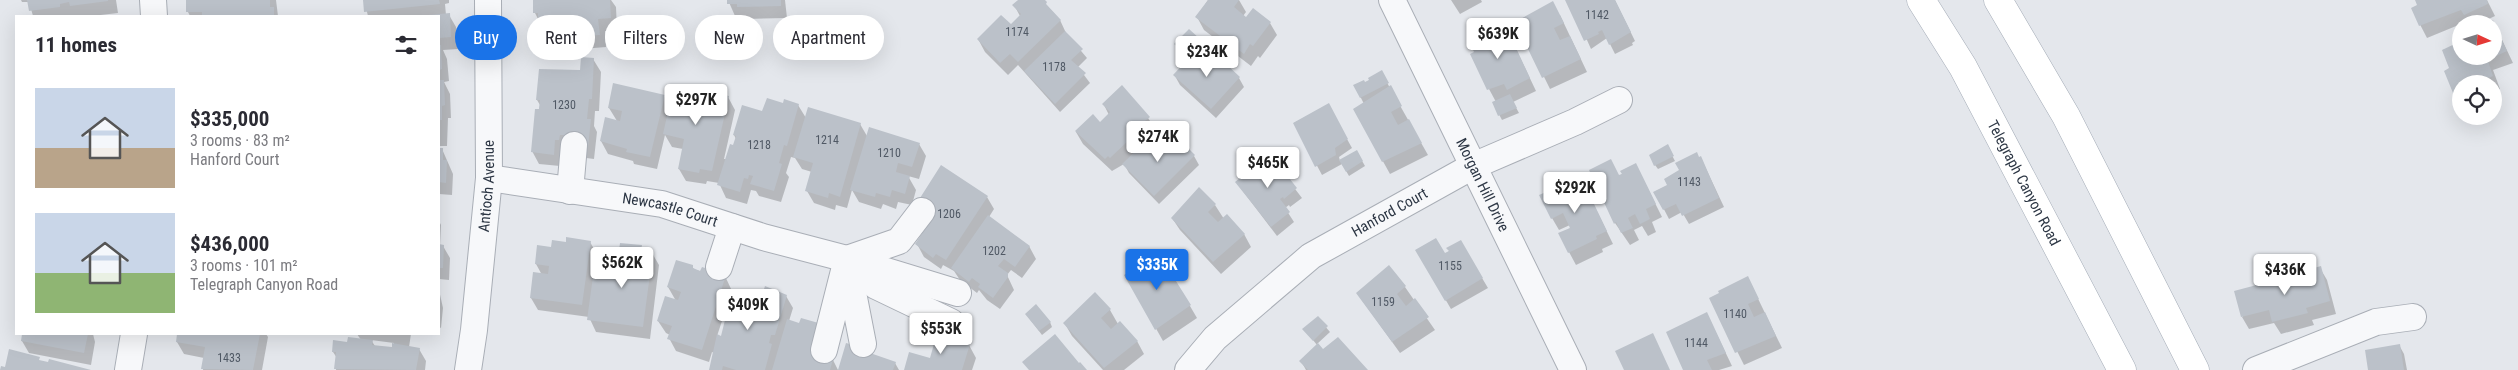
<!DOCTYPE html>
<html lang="en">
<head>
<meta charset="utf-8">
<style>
  body { margin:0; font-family:"Roboto Condensed",sans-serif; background:#f2f2f3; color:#2b2b33; height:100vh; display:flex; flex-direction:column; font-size:19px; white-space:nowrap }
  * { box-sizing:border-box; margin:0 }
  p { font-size:16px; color:#7c7c81 }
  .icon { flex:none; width:28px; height:28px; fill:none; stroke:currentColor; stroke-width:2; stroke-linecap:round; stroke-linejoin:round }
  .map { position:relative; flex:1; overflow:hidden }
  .sheet { position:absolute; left:15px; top:15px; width:425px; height:320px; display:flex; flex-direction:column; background:#fff; border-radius:0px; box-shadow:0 5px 20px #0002 }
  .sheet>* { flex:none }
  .top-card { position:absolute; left:455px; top:15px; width:475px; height:45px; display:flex; gap:10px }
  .needle { width:32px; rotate:94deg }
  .buttons { position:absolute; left:2452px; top:15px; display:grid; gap:10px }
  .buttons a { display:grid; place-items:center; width:50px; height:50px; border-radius:50%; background:#fff; box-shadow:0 5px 20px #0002; font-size:25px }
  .price { position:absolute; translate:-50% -42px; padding:0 11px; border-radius:5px; background:#fff; color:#222; font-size:16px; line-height:32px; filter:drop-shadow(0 1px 2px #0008) }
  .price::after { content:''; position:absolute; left:50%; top:30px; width:15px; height:11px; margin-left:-8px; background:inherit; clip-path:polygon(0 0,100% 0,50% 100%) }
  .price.selected { background:#1a73e8; color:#fff }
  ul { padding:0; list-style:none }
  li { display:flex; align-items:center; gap:15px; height:125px; padding:0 20px }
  li span { display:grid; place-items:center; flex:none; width:140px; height:100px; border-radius:0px; color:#555 }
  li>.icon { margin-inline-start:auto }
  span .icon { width:60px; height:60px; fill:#fffc; stroke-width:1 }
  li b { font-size:21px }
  h2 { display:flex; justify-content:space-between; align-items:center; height:60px; padding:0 20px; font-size:21px }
  .pill { padding:0 18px; border-radius:22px; background:#fff; box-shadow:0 5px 20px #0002; font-size:18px; line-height:45px }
  .pill.selected { background:#1a73e8; color:#fff }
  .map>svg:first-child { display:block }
  .shadow { fill:#0003; fill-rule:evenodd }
  .building { fill:#bbc1c9 }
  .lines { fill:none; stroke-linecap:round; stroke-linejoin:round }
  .minor-casing { stroke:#a9aeb6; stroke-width:28 }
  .major-casing { stroke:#a4acb7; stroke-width:29 }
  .minor { stroke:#f7f8fa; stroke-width:26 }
  .major { stroke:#fff; stroke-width:28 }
  .labels { text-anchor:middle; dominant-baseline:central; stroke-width:4; stroke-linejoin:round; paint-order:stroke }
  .number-label { font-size:12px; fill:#505965 }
  .street-label { font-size:15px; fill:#2c3644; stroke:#f4f6f9 }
</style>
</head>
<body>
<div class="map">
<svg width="2518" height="370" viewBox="0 0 2518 370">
  <rect width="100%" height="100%" fill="#e4e7ec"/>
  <path class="shadow" d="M21,0H116L118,13L92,16H33L29,2H22Z
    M188,0H276L278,16H190L188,12Z
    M364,0H449V3L445,4L446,15H449L456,27L458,49L443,50L447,59L449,81L444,82L450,94L451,118H448L447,146H439V16H368Z
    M534,0H611L616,7L617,30L605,31L606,47L582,49L574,36H570L571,50L544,52L537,40L539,21L535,13Z
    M728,0H785L787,18L745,19L743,16H735Z
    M1020,0H1042L1060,20L1066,33L1087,58L1078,67L1090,83L1060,112L1018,65L1008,75L985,52L978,39L1011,26L1020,16L1014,5Z
    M1208,0H1239L1246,12L1243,16L1246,18L1270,23L1277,35L1260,58L1258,56L1251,66L1204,30L1197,17Z
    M1451,0H1481L1482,2L1460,14Z
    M1569,0H1615L1635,41L1632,43L1633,45L1615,54L1607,38L1591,49Z
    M2416,0H2487L2495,16L2478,24L2469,22L2461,24L2427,38L2412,9L2419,6Z
    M1560,15L1587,72L1550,89L1517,22Z
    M2493,21L2513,63L2493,70L2500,89L2494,91V84H2461V104L2454,92L2451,69L2443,50L2461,43V56H2494Z
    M1498,26L1505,38L1516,49L1536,91L1513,102L1519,113L1502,120L1493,103L1496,102L1489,89Z
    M1199,40L1201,44L1190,57L1197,65L1239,78L1244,87L1216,118L1180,85L1175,76L1190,59L1176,44Z
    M593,59L601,72L599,111H595L594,126L597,132L594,159L571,156L560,166L539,164L532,151L540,105L537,100L581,71Z
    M1381,72L1428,155L1390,174L1354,109L1364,104L1355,86L1364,84Z
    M664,96L671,107L728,97L735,110L724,159H726L734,147L736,139L734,135L762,113L784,104L798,105L806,118L860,124L867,136L919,144L926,156L919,179L908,176L916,190L912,205L898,202L896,209L883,204L881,209L859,202L852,190L847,208L836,205L835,210L814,203L807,191L812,172L802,169L795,158L791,157L786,173L789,177L781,202L759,196L756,191L751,190L747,204L726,198L719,183L707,181L706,184L686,181L679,169L683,149L672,147L665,135L657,169L634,164L633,161L608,154L601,141L617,121L609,108Z
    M1104,105L1148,118L1156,130L1152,133L1167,150L1194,156L1199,165L1159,204L1129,173L1124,164L1112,171L1083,144L1076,132L1100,124L1109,115Z
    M1328,105L1352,148L1339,157L1340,161L1357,152L1365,166L1349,176L1342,164L1322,175L1294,123Z
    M1667,146L1675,161L1658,169L1655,165Z
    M439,149H442L453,174L452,195L439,194Z
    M1269,155L1302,198L1290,207L1289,205L1285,208L1294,222L1277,236L1236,182Z
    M1701,158L1724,207L1689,224L1682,212L1669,219L1655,192L1669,186Z
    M1636,165L1662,217L1652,222L1656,232L1648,236L1642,226L1634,230L1639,240L1630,245L1615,223L1590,170L1619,176Z
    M1587,191L1613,244L1602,249L1603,252L1576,265L1569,252L1570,225L1559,230L1552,218Z
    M987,197L994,209L989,217L1029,246L1036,259L1022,278L1011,270L1007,275L1014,290L1000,309L987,300L979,290L977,293L960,280L954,271L943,265L941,269L924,257L917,244Z
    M1215,205L1224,219L1244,234L1251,247L1221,274L1180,230L1172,218Z
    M439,221L441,225L440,246H443L450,258L449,280L439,279Z
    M1460,241L1488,288L1451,309L1417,251L1445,255Z
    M590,242L597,254L595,270L617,273L641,247L644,252L652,253L659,265L650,339L596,332L589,317L538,310L531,298L542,275L536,264L552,249L567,243Z
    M692,267L695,270L725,276L732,291L753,297L756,302L761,303L786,296L793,308L789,321L833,360L838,370H710L714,353L712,352L709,362L676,351L669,338L670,335L666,333L658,321L676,301L668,287ZM724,315L727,320L722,337L717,336Z
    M2320,268L2327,280L2336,314L2312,320L2314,325L2281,334L2274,323L2249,329L2242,317L2282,280L2285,284L2296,281Z
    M1126,275L1190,306L1197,318L1163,341Z
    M1748,278L1782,348L1744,365L1711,299Z
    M1405,287L1435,330L1400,353L1357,293Z
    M439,290L443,308L441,328L439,327Z
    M1095,293L1110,310L1118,324L1137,341L1144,354L1124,370H1103L1072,336L1065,324Z
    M1707,314L1732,366L1719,370H1685Z
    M1029,318L1050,322L1052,327L1042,335Z
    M1318,318L1330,332L1317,344L1323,350L1366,370H1306L1301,361L1317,345L1304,329Z
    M23,334H93L95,342L91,365L29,353L22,341Z
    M178,334H266L268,337L262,370H203L204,358L184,354L177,342Z
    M357,334H411L409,347L419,349L426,361L425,370H336L337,358L333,352L361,340ZM371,340L394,343L393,349L375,346Z
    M959,338L962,343L969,345L976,358L972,370H905L931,359Z
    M2399,345L2404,354L2407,370H2370Z
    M872,355L895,363L899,370H839Z"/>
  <path class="building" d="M27,0H108V1L70,6L69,2L60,4V7L29,11Z
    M186,0H270V7H274V16H202V12H186Z
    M363,0H439L440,4L364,12Z
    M533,0H610L611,18L598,19L600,35L573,37L572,24H564L565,38L536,40L535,22H538V13H533Z
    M727,0H781V6L737,7V4H727Z
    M1018,0H1045L1047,2L1046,4L1061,20L1018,62L1010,54L1000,63L977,39L1001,15L1011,24L1021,14L1012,5Z
    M1208,0H1239L1234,7L1246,17L1253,8L1271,22L1253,46L1250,44L1244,54L1195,17Z
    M1565,0H1615L1631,32L1609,45L1602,30L1598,32L1599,34L1584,41Z
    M2415,0H2487L2488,4L2464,15L2461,10L2419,26L2411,8L2417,5Z
    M1553,1L1564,23L1554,28L1560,40L1570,36L1581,59L1542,78L1515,22Z
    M450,13L451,37L439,38V16L429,15Z
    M2493,20L2507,51L2494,57V24H2484Z
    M1498,25L1504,37L1510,35L1530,78L1507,90L1504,84L1487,90L1470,54L1474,52L1468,39Z
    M1189,29L1200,39L1186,54L1174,44Z
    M1065,31L1083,49L1071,60L1086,73L1055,104L1024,71Z
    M2461,41V56H2490L2487,58L2493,76L2476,84H2461V89L2453,93L2444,71L2449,68L2442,50Z
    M439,45H441L442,69L439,70Z
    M1210,49L1240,77L1211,109L1173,75L1191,56L1197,63Z
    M581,57L594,58L592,99H589L587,119H591L588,147L563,144L564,135H560L559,140H555L554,155L531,152L535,109H539L540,100H536L539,69L580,70Z
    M1382,70L1389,83L1360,98L1353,85L1364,80L1365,82L1369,80L1368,78Z
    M439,80H444L445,105L442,106V120H439Z
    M613,83L665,95L650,157L626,152L627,149L600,141L605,117L620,121L622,111L608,108Z
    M674,84L729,96L712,171L700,169L699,173L678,169L684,139L663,134Z
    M1122,85L1150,117L1145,121L1147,123L1110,158L1108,156L1105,159L1075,131L1093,114L1100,122L1110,112L1102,104Z
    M1391,85L1402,106L1391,112L1398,125L1409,119L1422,143L1382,162L1353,109Z
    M1510,94L1517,108L1498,116L1492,102Z
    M767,98L783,103L784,99L799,104L787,146L784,145L779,163L782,164L774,191L750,184L753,176L749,175L748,179L744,178L740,192L717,185L730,144L733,145L736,136L733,135L742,105L762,111Z
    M1329,103L1348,139L1335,148L1336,155L1315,167L1293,123Z
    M808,107L861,123L840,197L829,193L828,198L805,191L813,163L793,157Z
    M869,127L920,143L912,167L898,163L896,172L910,176L905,194L892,190L890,197L876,193L875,197L850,190Z
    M1154,133L1165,145L1164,147L1166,149L1178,138L1195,155L1154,196L1122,164Z
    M1668,144L1674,156L1654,166L1649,155Z
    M439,148H443V160H447L446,183L439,182Z
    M1357,150L1363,161L1346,172L1339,160Z
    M1697,152L1699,157L1701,156L1719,198L1682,216L1676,204L1663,210L1653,192L1667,185L1664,179L1679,170L1675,163Z
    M1270,154L1297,188L1284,199L1283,197L1280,199L1290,212L1271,227L1235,182Z
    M1611,159L1619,175L1622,174L1620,171L1636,163L1656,204L1646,209L1650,219L1640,224L1635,214L1628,218L1633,228L1621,233L1616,222L1614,224L1589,170Z
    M941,165L988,196L946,260L936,254L933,258L915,244L931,220L913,209Z
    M1581,177L1607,231L1596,236L1597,239L1568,253L1558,233L1570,228L1563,213L1551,219L1539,195Z
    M1199,187L1216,204L1208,212L1218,222L1227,214L1245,234L1213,262L1171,218Z
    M988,215L1030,246L1015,267L1004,259L998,266L1008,273V277L993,298L978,287L980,284L972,278L969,282L951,268Z
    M566,237L591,241L582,305L530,298L533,272L548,274L549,266L535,264L537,245L551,247L552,240L566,242Z
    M1436,238L1445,253L1449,251L1446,248L1461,240L1483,278L1445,301L1415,250Z
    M620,243L642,245L641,250L653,252L643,327L587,320L594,269L616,272Z
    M439,244L444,245L443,268H439Z
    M1159,254L1191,305L1155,330L1124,275Z
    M676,260L693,265V268L700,271L702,267L726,275L702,350L667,339L672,326L657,321L665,296L678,300L681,292L667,287Z
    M1389,265L1406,286L1397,294L1406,306L1415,298L1429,317L1392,342L1356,293Z
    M2321,266L2330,301L2306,308L2308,313L2272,322L2269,310L2241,317L2234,291L2283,278L2284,283L2294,280L2293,274Z
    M1748,276L1759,299L1748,304L1754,317L1765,312L1776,336L1735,353L1709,298L1719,293L1718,291Z
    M765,286L787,295L775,335H771L769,343L772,344L765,370H736L723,366L722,370H709L717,334L721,336L726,316L723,315L730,289L754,296L752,304L756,305L757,301L760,302Z
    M1095,292L1111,309L1101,318L1111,329L1120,321L1138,341L1104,368L1063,323Z
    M1036,304L1051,322L1039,331L1025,314Z
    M1707,312L1726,353L1707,360L1712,370H1683L1666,332Z
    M1318,316L1328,326L1313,341L1302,329Z
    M801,318L822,324L833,359L830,370H772L787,319L799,323Z
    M938,330L960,337L959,341L970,344L962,370H904L909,352L930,358Z
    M1653,333L1670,370H1624L1615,351Z
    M22,334H88L84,353L21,341Z
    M177,334H260L253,370L201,369L205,347L176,342Z
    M1055,334L1079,363L1080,362L1087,370H1029L1022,362Z
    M348,337L373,340L372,345L392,347V343L420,348L416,370L334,369L336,352H332L333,340L347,342Z
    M1338,337L1368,370H1308L1299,361L1318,343L1323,349Z
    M846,343L871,350L870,353L896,362L893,370H838Z
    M2400,344L2404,370H2368L2365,350Z
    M9,349L40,357L39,360L48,362L49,359L91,370H0L1,366L5,367Z"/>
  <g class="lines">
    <defs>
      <g id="minor">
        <path d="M153,0L154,16"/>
        <path id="s1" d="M1392,0L1573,370"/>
        <path id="s2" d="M489,178L662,204L763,237L847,259L958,293"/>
        <path d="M570,191L574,145"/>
        <path d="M847,259L899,241L922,211"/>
        <path d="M855,266L876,286L951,322"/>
        <path d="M719,267L732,227"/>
        <path d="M848,267L863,344"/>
        <path d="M824,350L847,259"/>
        <path d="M128,370L134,334"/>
        <path id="s3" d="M468,370L474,330L489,178L488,0"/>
        <path id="s4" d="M1188,370L1215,338L1311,256L1473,166L1575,122L1619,100"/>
        <path d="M2256,370L2376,322L2413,317"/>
      </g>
      <g id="major">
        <path id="s5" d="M1921,0L1963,67L2122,370"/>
        <path d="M1998,0L2066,116L2195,370"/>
      </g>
    </defs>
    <use href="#minor" class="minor-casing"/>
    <use href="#major" class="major-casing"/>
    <use href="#minor" class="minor"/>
    <use href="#major" class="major"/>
  </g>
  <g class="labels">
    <g class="number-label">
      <text x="1597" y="15">1142</text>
      <text x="1017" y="32">1174</text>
      <text x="1054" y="67">1178</text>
      <text x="564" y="105">1230</text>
      <text x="827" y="140">1214</text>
      <text x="759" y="145">1218</text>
      <text x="889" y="153">1210</text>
      <text x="1689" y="182">1143</text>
      <text x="949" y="214">1206</text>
      <text x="994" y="251">1202</text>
      <text x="1450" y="266">1155</text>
      <text x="1383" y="302">1159</text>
      <text x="1735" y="314">1140</text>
      <text x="1696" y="343">1144</text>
      <text x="229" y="358">1433</text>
    </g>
    <g class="street-label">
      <text stroke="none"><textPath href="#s5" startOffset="210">Telegraph Canyon Road</textPath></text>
      <text stroke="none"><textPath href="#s3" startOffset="185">Antioch Avenue</textPath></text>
      <text stroke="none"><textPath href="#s1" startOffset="206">Morgan Hill Drive</textPath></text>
      <text stroke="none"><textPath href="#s2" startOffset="184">Newcastle Court</textPath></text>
      <text stroke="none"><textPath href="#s4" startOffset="258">Hanford Court</textPath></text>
    </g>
  </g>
</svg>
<div class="buttons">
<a><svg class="needle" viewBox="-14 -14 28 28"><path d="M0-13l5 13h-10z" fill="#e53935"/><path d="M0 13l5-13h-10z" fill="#7c7c81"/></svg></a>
<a><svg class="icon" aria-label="locate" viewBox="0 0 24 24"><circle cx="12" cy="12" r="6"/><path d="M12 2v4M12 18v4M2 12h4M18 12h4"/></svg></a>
</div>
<b class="price" style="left:1498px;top:60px">$639K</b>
<b class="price" style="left:1207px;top:78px">$234K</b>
<b class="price" style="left:696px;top:126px">$297K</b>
<b class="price" style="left:1158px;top:163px">$274K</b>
<b class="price" style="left:1268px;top:189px">$465K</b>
<b class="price" style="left:1575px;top:214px">$292K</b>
<b class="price" style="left:622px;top:289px">$562K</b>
<b class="price selected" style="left:1157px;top:291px">$335K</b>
<b class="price" style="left:2285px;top:296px">$436K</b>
<b class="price" style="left:748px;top:331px">$409K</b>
<b class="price" style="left:941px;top:355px">$553K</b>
<div class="top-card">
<a class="pill selected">Buy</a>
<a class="pill">Rent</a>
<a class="pill">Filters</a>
<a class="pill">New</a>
<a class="pill">Apartment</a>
</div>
<section class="sheet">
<h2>11 homes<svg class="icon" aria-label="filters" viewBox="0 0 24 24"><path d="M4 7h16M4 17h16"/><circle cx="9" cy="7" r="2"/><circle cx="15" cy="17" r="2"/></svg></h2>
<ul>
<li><span style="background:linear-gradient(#c9d6e8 60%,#b9a48a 0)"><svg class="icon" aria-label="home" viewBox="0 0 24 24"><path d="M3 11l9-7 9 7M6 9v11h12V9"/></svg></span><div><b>$335,000</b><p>3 rooms · 83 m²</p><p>Hanford Court</p></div></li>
<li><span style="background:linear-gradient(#c9d6e8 60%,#8fb573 0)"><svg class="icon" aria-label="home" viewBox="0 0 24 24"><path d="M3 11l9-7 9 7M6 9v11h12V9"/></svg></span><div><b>$436,000</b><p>3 rooms · 101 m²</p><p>Telegraph Canyon Road</p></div></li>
</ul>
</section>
</div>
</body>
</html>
